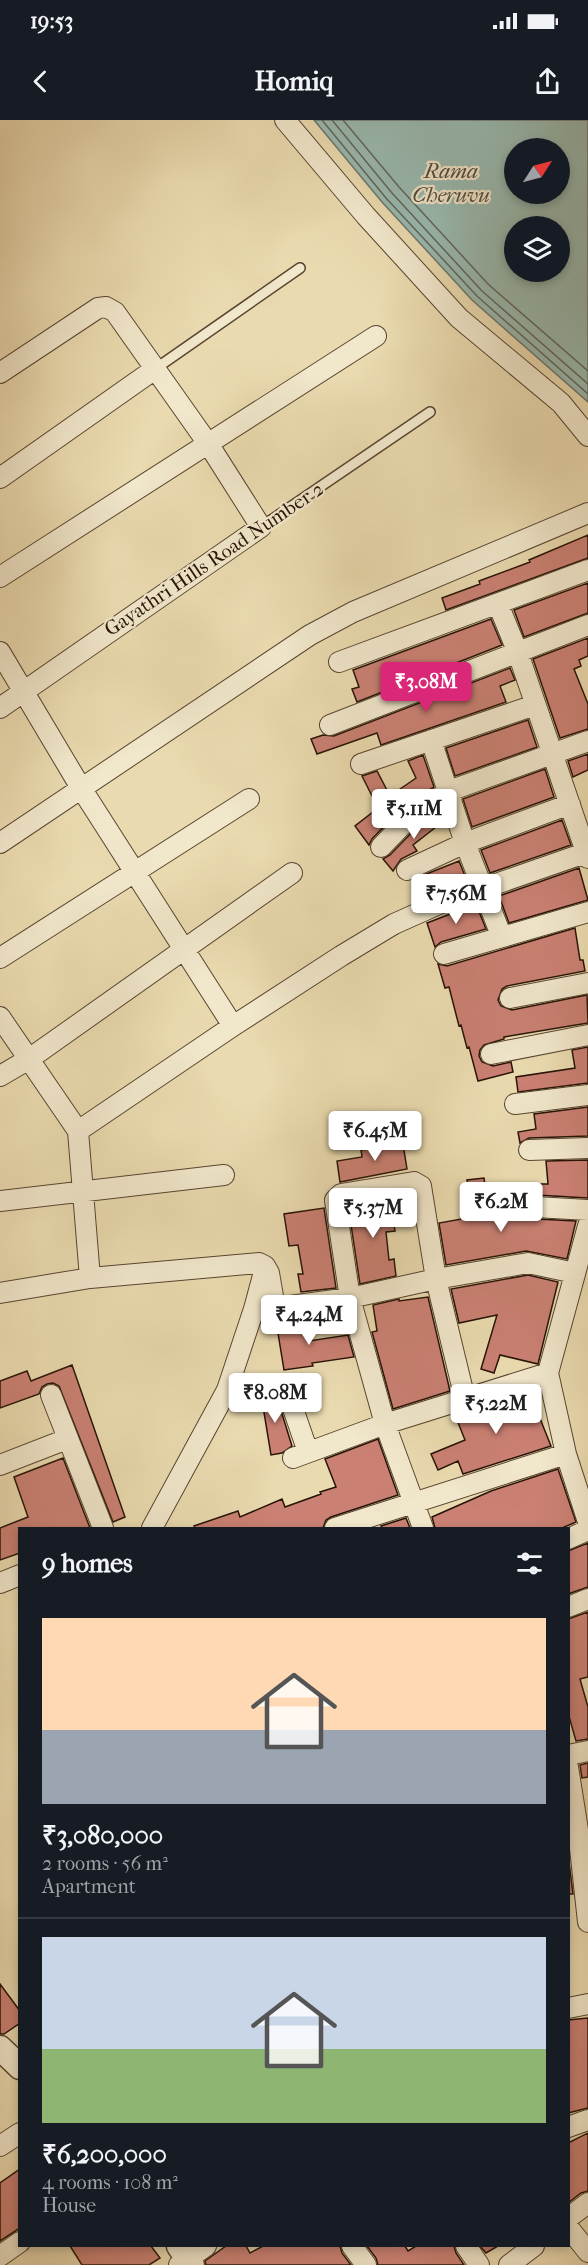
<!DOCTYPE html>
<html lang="en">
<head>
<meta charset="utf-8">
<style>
  body { margin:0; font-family:"IM FELL French Canon",serif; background:#20242c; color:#f1f3f6; height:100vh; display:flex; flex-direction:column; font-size:22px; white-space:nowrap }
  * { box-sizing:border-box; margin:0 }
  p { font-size:20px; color:#9ea1a6 }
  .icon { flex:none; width:33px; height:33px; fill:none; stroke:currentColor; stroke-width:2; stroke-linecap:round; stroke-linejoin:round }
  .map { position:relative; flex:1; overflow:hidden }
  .side { position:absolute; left:18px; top:1407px; width:552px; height:720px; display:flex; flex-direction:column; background:#171b24; border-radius:0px; box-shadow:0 3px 9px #0003 }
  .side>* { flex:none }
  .needle { width:39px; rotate:54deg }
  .buttons { position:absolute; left:504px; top:18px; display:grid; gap:12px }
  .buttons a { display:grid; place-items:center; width:66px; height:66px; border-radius:50%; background:#171b24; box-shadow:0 3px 9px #0003; font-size:30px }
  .price { position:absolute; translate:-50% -51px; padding:0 14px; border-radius:6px; background:#fff; color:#222; font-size:20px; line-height:39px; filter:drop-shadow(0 2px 3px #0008) }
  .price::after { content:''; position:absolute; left:50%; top:36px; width:18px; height:14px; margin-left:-9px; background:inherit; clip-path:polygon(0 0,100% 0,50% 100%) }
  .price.active { background:#db2777; color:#fff }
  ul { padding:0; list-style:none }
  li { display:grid; align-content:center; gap:12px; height:318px; padding:0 24px }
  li+li { border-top:2px solid #363941 }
  li span { display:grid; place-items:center; height:186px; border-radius:0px; color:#555 }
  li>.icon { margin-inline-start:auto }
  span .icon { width:108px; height:108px; fill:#fffc; stroke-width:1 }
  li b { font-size:26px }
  h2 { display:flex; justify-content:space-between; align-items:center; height:72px; padding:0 24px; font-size:26px }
  .status { display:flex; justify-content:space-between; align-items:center; height:42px; padding:0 30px; background:#171b24; direction:ltr }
  .status svg { height:16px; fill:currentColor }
  header { display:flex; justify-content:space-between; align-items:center; height:78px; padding:0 24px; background:#171b24; font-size:27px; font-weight:700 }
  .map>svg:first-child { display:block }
  .water { fill:#99bab1; stroke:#6b776d; stroke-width:1.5; fill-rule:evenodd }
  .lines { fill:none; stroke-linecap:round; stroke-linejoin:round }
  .shore { stroke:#60665c; stroke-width:1.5 }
  .building { fill:#ca8073; stroke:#271306; stroke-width:1.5 }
  .service-casing { stroke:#584530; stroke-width:12 }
  .minor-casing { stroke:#584530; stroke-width:22 }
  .tertiary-casing { stroke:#584530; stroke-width:27 }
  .service { stroke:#f1e7cb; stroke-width:9 }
  .minor { stroke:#f1e7cb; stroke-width:20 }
  .tertiary { stroke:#f1e7cb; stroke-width:24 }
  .labels { text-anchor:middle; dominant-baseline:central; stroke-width:4.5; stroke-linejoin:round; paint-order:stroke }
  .street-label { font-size:20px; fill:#271306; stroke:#f1e7cb }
  .water-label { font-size:21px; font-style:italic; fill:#4f4d42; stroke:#f1e7cb }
</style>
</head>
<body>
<div class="status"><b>19:53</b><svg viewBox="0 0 49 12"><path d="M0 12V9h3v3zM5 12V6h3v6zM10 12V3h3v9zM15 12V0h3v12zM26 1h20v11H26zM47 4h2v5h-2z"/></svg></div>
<header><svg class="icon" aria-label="back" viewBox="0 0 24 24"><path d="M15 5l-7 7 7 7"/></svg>Homiq<svg class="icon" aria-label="share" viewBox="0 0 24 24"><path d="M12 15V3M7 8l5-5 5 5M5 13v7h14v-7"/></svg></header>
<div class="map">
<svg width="588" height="2145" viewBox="0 0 588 2145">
  <rect width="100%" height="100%" fill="#eadaaf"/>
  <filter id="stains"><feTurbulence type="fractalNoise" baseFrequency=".00333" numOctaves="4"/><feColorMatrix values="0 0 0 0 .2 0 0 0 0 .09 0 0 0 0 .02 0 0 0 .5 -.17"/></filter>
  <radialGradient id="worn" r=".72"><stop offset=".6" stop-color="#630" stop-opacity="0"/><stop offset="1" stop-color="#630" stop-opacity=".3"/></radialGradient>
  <path class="water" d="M314,0H588V282L472,180L382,82ZM514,28H560V74H514ZM514,106H560V152H514Z"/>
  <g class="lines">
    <path class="shore" d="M322,0L386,78L477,176L588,274
      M332,0L392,73L482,171L588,264
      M343,0L399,67L488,164L588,251"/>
  </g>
  <path class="building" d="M588,415V438L446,490L442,478L480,464L479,461L530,442L529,440Z
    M588,463V493L524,517L514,490Z
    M491,499L502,525L357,582L352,569L359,567L353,550Z
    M588,518V536L579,540L581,546L574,549L588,584V609L560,618L533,539Z
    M510,548L515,560L500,566L506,582L381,625L377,613L317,634L311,619L323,615L334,616Z
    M528,600L537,627L455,656L446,628Z
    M588,634V650L573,657L568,641Z
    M423,635L434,667L403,687L372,719L369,725L355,706L378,688L362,656L377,651L390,676L416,658L408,641Z
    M545,649L554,677L472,707L463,679Z
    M442,690L445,700L413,725L417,731L401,739L393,751L383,739L390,735L419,705Z
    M562,700L571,725L490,753L481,730Z
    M459,741L467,761L430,775L424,755Z
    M579,748L588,780L509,803L499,776Z
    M476,784L486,809L441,822L435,827L427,803Z
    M575,808L580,840H583L585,851L507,866L502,869L498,880L501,886L512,890L587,875L588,903L504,917V919L484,925L480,930L479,936L482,942L493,946L511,942L513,952L478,961L469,927L467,928L461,905L459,906L449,867L445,868L438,844L447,846Z
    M588,927V963L518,972L516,957L575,948L572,930Z
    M588,987V1016L529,1018L520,1023L518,1012L536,1009L534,994Z
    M402,1018L407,1049L340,1062L337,1041L362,1037L361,1030L383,1027L382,1021Z
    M588,1040V1078L536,1075V1064H548L546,1041Z
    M484,1058L489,1095L509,1093L517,1098L576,1101L567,1139L526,1131L446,1145L439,1103L473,1097L467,1060Z
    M390,1078L395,1111L386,1112L389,1140L394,1139L396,1156L360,1164L348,1085Z
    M324,1088L336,1168L301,1172L298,1154H303L298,1125L289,1126L284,1094Z
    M528,1155L558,1162L538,1244L500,1235L494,1253L481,1249L497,1195L459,1203L451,1169Z
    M428,1177L450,1271L393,1289L372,1212L377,1211L373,1185L399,1179V1181Z
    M306,1197L309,1221L348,1215L354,1237L312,1243L313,1246L284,1250L276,1201Z
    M72,1245L125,1397L113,1402L59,1266L53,1263L47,1264L42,1267L39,1274L0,1288V1261L27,1251L31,1261Z
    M279,1271L278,1281L292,1326L282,1333L271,1335L261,1274Z
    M529,1271L551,1326L463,1354L458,1341L438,1350L431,1334L465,1320L455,1295Z
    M378,1319L398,1375L331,1397L326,1400L323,1408H195L194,1406L238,1391L240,1397L282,1379L285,1387L321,1374L320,1372L336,1367L325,1339Z
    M63,1338L90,1408H20V1433L0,1440V1408L28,1397L14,1357Z
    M558,1349L576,1402L562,1408H435L432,1397L491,1371Z
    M406,1398L410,1408H382L381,1406Z
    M588,1423V1467L568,1474V1431Z
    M588,1492V1557L580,1559L588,1587V1619L576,1621L568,1593V1499Z
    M588,1643V1657L582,1658L580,1645Z
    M568,1734L573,1774H568Z
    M0,1864L20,1891V1903L4,1914H0Z
    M588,1898V1988L568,1993V1900Z
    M588,2013V2071L581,2073L568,2083V2023Z
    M20,2049V2108L0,2121V2063Z
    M70,2126H151L160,2138L149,2145H82Z
    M226,2126H246L250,2133L263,2126H340L342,2133L351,2145H206L205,2141Z
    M367,2126H405L408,2131L416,2126H454L456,2133L464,2145H378L376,2138Z
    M480,2126H498L486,2133Z"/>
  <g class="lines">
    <defs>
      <path id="service" d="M155,249L300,148
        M261,407L430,292"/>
      <path id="minor" d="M285,0L366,96L459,198L561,283L588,316
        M0,253L98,188L106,187L115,192L209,325L261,407L0,588
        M0,358L155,249
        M0,457L376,216
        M498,484L518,533L588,738
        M0,532L81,668L233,906
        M339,542L588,450
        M330,605L588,505
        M431,620L465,723L501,815
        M361,644L535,585
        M0,723L310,515L353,492L588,393
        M381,727L411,696L449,671L588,621
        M407,750L465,723L570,684
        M444,834L588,792
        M0,838L249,679
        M510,878L588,863
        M0,897L78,1011L233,906L341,836L394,804L441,783L588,732
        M491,934L588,915
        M0,956L29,939L292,753
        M515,984L588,975
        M78,1011L90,1158
        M529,1030L588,1028
        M0,1081L224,1055
        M518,1086L588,1090
        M588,1106L548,1253L566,1334L588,1402
        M0,1173L90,1158L259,1143L265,1146L269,1153L275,1188L350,1178L436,1159L528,1143L575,1153
        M51,1275L103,1408
        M289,1277L308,1332
        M293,1338L385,1304L548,1253
        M0,1345L67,1319
        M152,1408L227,1270L254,1189L265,1148
        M335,1408L566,1334
        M423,1408L385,1304L350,1178L335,1080L341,1074L414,1062L421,1066L436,1159L465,1279
        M568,1419L588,1410
        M0,1463L20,1455
        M568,1487L588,1479
        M568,1635L588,1631
        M568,1647L578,1710L588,1802
        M568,1888L588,1884
        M568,2007L588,2000
        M0,2026L20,2013
        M568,2098L588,2083
        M568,2107L588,2132
        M352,2126L366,2145
        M466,2126L479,2145
        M0,2136L20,2122
        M179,2145L206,2126
        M509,2145L534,2126"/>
      <path id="tertiary" d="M0,1928L20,1947
        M179,2126L192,2145"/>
    </defs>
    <use href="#service" class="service-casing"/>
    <use href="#minor" class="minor-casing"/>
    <use href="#tertiary" class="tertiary-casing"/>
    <use href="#service" class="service"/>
    <use href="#minor" class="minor"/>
    <use href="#tertiary" class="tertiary"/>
  </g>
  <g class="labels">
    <g class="street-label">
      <text transform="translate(214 439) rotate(-34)">Gayathri Hills Road Number 2</text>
    </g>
    <g class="water-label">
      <text x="451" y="51">Rama<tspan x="451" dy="24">Cheruvu</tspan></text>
    </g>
  </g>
  <rect width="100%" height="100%" filter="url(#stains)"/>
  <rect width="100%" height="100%" fill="url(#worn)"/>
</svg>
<div class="buttons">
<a><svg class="needle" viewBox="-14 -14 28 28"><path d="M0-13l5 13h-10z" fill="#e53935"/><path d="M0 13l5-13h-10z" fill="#9ea1a6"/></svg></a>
<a><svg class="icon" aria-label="layers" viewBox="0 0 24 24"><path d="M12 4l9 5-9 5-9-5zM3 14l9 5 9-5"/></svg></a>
</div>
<b class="price active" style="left:426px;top:593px">₹3.08M</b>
<b class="price" style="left:414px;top:720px">₹5.11M</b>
<b class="price" style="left:456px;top:805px">₹7.56M</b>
<b class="price" style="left:375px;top:1042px">₹6.45M</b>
<b class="price" style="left:501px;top:1113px">₹6.2M</b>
<b class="price" style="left:373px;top:1119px">₹5.37M</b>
<b class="price" style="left:309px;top:1226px">₹4.24M</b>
<b class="price" style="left:275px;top:1304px">₹8.08M</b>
<b class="price" style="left:496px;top:1315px">₹5.22M</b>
<section class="side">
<h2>9 homes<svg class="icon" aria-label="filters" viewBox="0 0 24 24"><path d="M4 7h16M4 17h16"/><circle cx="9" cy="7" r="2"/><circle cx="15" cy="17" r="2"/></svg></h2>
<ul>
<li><span style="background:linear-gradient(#ffd9b3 60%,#9aa5b1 0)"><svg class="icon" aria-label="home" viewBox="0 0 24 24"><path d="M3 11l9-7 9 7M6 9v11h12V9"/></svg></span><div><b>₹3,080,000</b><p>2 rooms · 56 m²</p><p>Apartment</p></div></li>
<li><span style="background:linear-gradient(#c9d6e8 60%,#8fb573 0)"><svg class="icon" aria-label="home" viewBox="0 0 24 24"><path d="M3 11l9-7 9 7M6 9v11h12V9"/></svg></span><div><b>₹6,200,000</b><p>4 rooms · 108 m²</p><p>House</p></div></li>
</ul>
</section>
</div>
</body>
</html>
